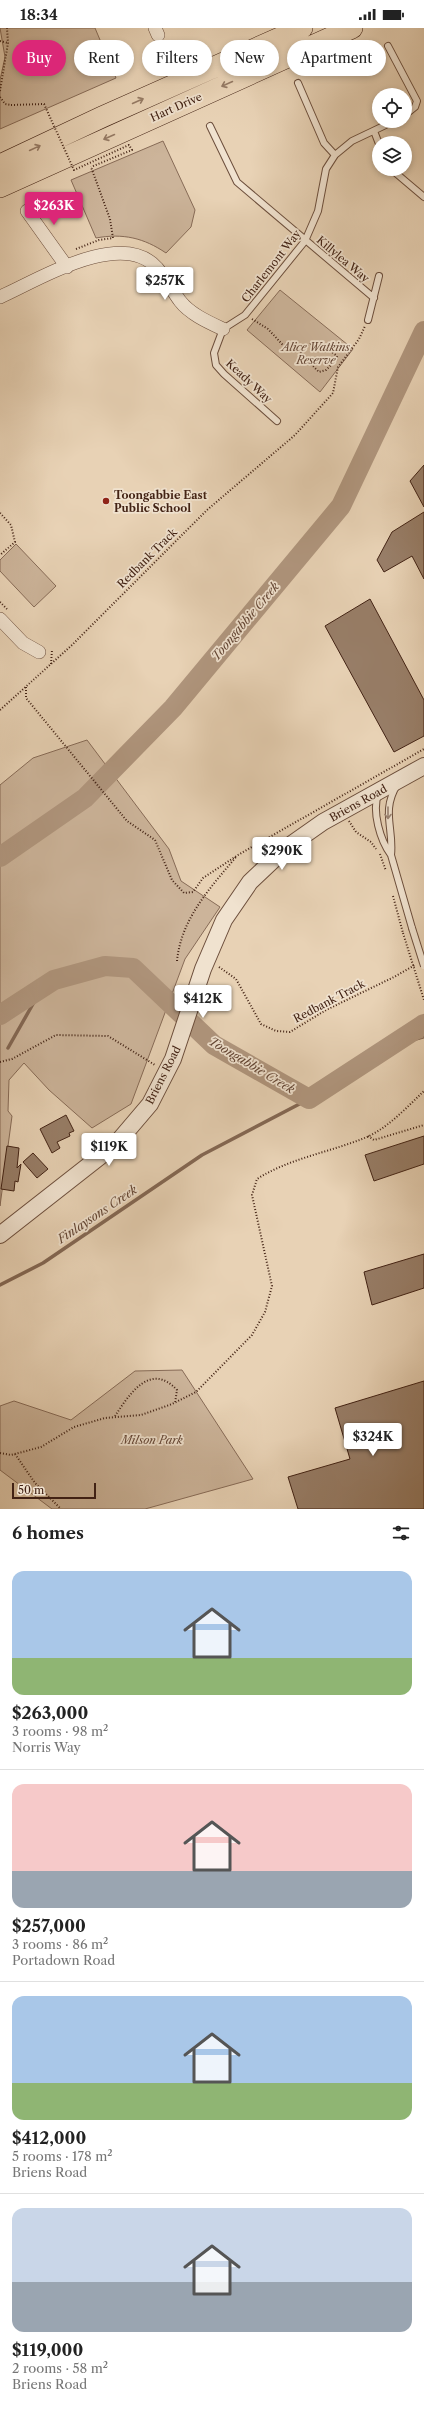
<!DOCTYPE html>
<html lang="en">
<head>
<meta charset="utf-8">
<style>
  body { margin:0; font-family:"Libre Caslon Text",serif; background:#f6f6f6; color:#222; height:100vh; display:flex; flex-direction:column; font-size:15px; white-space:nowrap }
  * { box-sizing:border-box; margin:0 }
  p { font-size:13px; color:#767676 }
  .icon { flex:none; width:22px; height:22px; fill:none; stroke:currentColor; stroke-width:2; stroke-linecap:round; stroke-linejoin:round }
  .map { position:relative; height:1481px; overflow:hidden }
  .side { display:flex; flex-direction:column; background:#fff; flex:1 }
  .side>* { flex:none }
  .guide { position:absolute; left:12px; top:12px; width:400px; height:36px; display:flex; gap:8px }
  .fabs { position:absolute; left:372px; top:60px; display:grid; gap:8px }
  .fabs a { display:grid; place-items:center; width:40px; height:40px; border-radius:50%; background:#fff; box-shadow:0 2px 6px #0003; font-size:20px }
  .scale { position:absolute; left:12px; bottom:10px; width:84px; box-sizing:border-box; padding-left:4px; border:2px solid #422214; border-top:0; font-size:11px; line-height:14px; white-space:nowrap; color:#422214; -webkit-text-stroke:3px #f0e2cf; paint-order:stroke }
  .price { position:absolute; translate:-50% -34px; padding:0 9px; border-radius:4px; background:#fff; color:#222; font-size:13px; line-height:26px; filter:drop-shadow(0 1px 2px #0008) }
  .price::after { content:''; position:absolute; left:50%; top:24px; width:12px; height:9px; margin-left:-6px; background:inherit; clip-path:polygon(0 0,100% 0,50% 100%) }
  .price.selected { background:#db2777; color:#fff }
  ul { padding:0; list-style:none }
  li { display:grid; align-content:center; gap:8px; height:212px; padding:0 12px }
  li+li { border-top:1px solid #e0e0e0 }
  li span { display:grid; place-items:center; height:124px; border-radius:12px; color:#555 }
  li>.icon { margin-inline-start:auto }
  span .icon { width:72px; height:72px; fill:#fffc; stroke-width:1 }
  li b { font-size:17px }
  h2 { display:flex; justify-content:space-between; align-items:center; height:48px; padding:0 12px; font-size:17px }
  .chip { padding:0 14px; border-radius:18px; background:#fff; box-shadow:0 2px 6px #0003; font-size:14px; line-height:36px }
  .chip.selected { background:#db2777; color:#fff }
  .status { display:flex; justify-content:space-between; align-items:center; height:28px; padding:0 20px; background:#fff; direction:ltr }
  .status svg { height:11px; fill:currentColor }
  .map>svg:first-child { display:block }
  .green { fill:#ccb49a; stroke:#876b57 }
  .water { fill:#b0967e; stroke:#846854 }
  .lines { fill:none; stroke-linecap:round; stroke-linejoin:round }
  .stream { stroke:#846854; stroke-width:3.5 }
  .river { stroke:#b0967e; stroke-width:20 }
  .building { fill:#987e68; stroke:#422214 }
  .service-casing { stroke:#6c4e3c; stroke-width:8 }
  .minor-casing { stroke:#6c4e3c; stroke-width:14 }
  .tertiary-casing { stroke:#6c4e3c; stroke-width:18 }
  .trunk-casing { stroke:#422214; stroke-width:22 }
  .path { stroke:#422214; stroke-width:2; stroke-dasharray:1 2; stroke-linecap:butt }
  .service { stroke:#f0e2cf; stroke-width:6 }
  .minor { stroke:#f0e2cf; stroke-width:13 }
  .tertiary { stroke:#f0e2cf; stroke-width:16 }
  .trunk { stroke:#e8d2b5; stroke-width:21 }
  .service-bridge-casing { stroke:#6c4e3c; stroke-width:8; stroke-linecap:butt }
  .path-bridge { stroke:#422214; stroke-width:2; stroke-dasharray:1 2; stroke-linecap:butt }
  .service-bridge { stroke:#f0e2cf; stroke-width:6 }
  .oneway { stroke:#957a64 }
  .oneway2 { stroke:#998272 }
  .poi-dot { fill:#8f2418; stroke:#f0e2cf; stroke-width:1.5 }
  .labels { text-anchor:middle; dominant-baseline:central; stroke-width:3.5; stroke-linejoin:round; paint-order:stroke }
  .street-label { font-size:11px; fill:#422214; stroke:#f0e2cf }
  .park-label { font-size:11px; font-style:italic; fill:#644636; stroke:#f0e2cf }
  .poi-label { font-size:11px; font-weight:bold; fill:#422214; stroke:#f0e2cf; text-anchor:start }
  .water-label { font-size:12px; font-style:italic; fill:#634534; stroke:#f0e2cf }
</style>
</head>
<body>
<div class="status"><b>18:34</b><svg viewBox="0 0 49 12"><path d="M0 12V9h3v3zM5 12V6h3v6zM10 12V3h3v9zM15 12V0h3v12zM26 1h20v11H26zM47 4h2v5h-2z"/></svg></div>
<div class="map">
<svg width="424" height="1481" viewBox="0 0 424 1481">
  <rect width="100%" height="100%" fill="#e8d2b5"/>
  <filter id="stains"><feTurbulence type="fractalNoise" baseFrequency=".005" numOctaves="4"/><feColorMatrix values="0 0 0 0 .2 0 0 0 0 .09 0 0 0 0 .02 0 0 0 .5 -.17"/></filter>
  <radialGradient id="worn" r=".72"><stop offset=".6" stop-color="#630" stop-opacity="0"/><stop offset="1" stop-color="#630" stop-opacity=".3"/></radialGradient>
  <path class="green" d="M0,0H95L116,50L0,101V52L5,29Z
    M163,113L195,182L191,199L166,225C144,210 123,205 96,210L71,152Z
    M280,262L353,321L320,364L247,302Z
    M16,516L56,558L34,579L0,543V532Z
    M87,712L169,821L181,853L220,879L185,931L131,1076L92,1100L49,1062L24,1035L9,1052L8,1083L12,1088L0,1178V757L33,730Z
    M182,1342L253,1451L145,1481H52L0,1442V1378L14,1373L71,1392L135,1343Z"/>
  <path class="water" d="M424,986V1010L385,1021Z"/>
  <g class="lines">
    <path class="stream" d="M8,1020L42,960
      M0,1257L43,1235L202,1127L309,1071"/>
    <path class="river" d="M0,829L85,770L173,680L341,478L424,303
      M0,987L54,952L105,938L133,940L214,1017L309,1071L424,996"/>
  </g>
  <path class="building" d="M424,437V479L410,453Z
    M424,484V551L412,528L384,544L377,532L392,504Z
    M370,571L424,672V708L394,724L325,598Z
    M66,1087L74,1103L69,1105L70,1108L57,1114L60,1120L52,1125L40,1101Z
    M424,1108V1136L374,1153L365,1127Z
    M7,1118L19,1120L17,1140L21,1136L18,1154L15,1153L14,1163L1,1161Z
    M33,1125L48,1141L37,1150L23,1134Z
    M424,1226V1260L372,1277L364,1244Z
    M424,1353V1481H298L288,1449L350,1431L335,1380Z"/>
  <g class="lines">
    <defs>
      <path id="service" d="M388,18L417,73L415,79L405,87
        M298,55L324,115L335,127
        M210,98L237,154L374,270
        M374,103L379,116
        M391,141L424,169
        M368,292L379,248
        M277,393L224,346L216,337L214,325L223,301L245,287L305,213L318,183L326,141L335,127L352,113L394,93
        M378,766C372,784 380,812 391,827L412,900
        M391,827C394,801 381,783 397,757"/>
      <path id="minor" d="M155,0L158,7
        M27,183L67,239
        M0,269C38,252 122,200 157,240C166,251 172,262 180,273C190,286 208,294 223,301
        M0,591L23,615L39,624"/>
      <path id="tertiary" d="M0,1207L116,1116L150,1076L173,1031L203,941L224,892L250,854L286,820L323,794L424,738"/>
      <path id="trunk" d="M0,137L102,89L302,0
        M0,159L352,0"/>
    </defs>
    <use href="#service" class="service-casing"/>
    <use href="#minor" class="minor-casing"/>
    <use href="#tertiary" class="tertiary-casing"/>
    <use href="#trunk" class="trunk-casing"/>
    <path class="path" d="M0,13L8,15
      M0,63L8,15L7,0
      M0,69L5,76L11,77
      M76,221L99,212L113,210L110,191L91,139
      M252,291L268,301L282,316L290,320H300L318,313L337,328V331L326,342L319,344L312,337L304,335L300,320
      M0,485L11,497L15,514L0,527
      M0,574L7,581
      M51,636L52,622
      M26,659V670L127,793L155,812L172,852L184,865L193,864L203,850L238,827L424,721
      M0,682L72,617L207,482L295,407L333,365L338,339L359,311L365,298
      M349,793L356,804L371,814L376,821
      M380,826L386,843
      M393,868L403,905
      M177,933C181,891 210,860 236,829
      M219,939L236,951L261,996L276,1003L290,1004L326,982L394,949L415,937
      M0,1034L12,1031L56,1007L108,1008L155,1037
      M368,1108L374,1112L424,1097
      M115,1388C129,1367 150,1333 177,1362L175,1375
      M0,1425L11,1427L41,1419L74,1399L105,1390L141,1387L172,1376L196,1364L252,1307L265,1284L272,1258L252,1167L257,1151C290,1130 331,1124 367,1109C389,1099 407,1079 424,1063
      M15,1426L35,1455L61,1481"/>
    <use href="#service" class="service"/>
    <use href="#minor" class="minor"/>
    <use href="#tertiary" class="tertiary"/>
    <use href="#trunk" class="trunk"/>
    <defs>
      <path id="service-bridge" d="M412,900L424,938"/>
    </defs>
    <use href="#service-bridge" class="service-bridge-casing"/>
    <path class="path-bridge" d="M11,77L44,76L74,142L129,117L132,122L91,139
      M403,905L424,972"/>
    <use href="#service-bridge" class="service-bridge"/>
  </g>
  <defs><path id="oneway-shaft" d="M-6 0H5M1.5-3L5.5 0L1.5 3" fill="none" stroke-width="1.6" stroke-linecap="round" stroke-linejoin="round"/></defs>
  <g class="oneway">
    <use href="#oneway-shaft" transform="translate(227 56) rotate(156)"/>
    <use href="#oneway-shaft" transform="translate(138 73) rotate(-24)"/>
    <use href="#oneway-shaft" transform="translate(109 109) rotate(156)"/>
    <use href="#oneway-shaft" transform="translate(35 120) rotate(-25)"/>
  </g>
  <use class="oneway2" href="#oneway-shaft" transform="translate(388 785) rotate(90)"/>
  <circle class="poi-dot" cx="106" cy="473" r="4"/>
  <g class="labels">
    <g class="street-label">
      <text transform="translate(176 79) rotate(-24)">Hart Drive</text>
      <text transform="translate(343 231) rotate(40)">Killylea Way</text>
      <text transform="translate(271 238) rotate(-52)">Charlemont Way</text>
      <text transform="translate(249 353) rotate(43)">Keady Way</text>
      <text transform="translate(147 530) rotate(-45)">Redbank Track</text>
      <text transform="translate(358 775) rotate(-29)">Briens Road</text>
      <text transform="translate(329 973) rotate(-28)">Redbank Track</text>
      <text transform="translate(163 1047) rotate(-63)">Briens Road</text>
    </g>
    <g class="park-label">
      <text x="316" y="319">Alice Watkins<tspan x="316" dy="13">Reserve</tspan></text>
      <text x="152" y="1412">Milson Park</text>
    </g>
    <g class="poi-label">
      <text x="114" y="467">Toongabbie East<tspan x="114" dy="13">Public School</tspan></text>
    </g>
    <g class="water-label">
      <text transform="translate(245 593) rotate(-50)">Toongabbie Creek</text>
      <text transform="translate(252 1037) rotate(31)">Toongabbie Creek</text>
      <text transform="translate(97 1186) rotate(-34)">Finlaysons Creek</text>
    </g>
  </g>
  <rect width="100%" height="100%" filter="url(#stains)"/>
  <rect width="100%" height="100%" fill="url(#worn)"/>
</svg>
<div class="fabs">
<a><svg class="icon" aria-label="locate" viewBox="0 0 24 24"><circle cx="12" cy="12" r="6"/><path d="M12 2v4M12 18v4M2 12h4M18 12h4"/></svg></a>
<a><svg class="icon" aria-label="layers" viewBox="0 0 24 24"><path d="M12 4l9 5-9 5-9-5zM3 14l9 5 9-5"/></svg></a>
</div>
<div class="scale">50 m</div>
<b class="price selected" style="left:54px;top:198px">$263K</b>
<b class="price" style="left:165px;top:273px">$257K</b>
<b class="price" style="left:282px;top:843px">$290K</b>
<b class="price" style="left:203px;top:991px">$412K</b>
<b class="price" style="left:109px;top:1139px">$119K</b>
<b class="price" style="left:373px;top:1429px">$324K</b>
<div class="guide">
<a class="chip selected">Buy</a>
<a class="chip">Rent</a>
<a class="chip">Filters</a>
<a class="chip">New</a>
<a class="chip">Apartment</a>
</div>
</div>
<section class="side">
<h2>6 homes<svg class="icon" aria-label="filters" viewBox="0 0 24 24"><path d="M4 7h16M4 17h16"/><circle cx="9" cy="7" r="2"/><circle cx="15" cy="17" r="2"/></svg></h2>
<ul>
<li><span style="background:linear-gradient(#a9c7e8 70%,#8fb573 0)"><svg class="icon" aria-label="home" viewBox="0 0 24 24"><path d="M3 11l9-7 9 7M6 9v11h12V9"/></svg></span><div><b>$263,000</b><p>3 rooms · 98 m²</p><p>Norris Way</p></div></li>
<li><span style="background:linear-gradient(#f6c9c9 70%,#9aa5b1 0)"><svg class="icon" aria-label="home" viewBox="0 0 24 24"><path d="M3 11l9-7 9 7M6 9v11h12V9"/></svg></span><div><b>$257,000</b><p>3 rooms · 86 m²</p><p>Portadown Road</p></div></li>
<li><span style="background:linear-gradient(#a9c7e8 70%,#8fb573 0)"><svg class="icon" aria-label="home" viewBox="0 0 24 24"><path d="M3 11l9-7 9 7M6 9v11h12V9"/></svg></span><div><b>$412,000</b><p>5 rooms · 178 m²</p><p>Briens Road</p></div></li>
<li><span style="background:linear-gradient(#c9d6e8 60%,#9aa5b1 0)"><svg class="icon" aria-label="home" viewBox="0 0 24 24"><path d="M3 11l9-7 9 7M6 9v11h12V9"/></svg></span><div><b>$119,000</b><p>2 rooms · 58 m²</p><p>Briens Road</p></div></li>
</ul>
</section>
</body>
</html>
